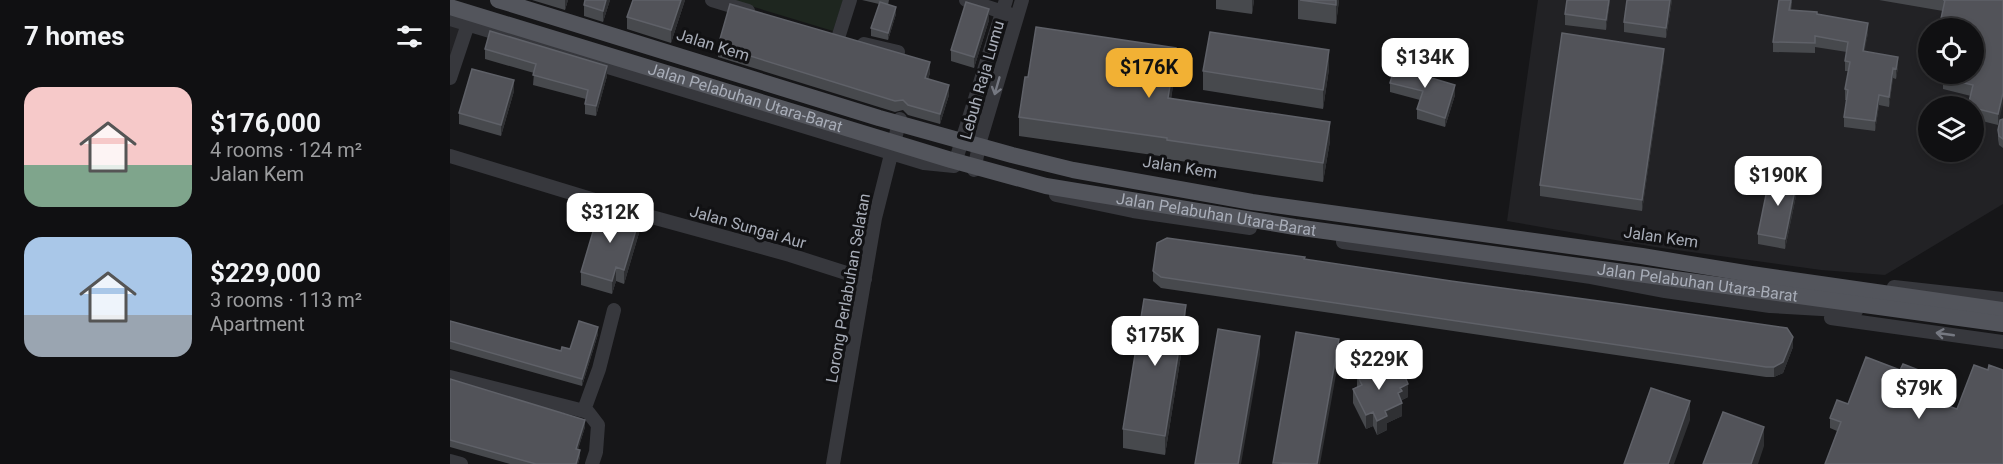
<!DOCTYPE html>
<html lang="en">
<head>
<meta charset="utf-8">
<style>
  body { margin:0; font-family:Roboto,sans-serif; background:#19191b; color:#f1f3f6; height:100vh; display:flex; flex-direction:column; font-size:22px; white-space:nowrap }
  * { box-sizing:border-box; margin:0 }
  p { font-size:20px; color:#9c9d9f }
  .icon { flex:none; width:33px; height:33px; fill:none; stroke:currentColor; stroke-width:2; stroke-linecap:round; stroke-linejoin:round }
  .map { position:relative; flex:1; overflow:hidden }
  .sheet { display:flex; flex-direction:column; background:#101012; width:450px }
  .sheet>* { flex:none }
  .buttons { position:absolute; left:1468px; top:18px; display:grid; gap:12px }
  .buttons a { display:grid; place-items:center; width:66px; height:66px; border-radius:50%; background:#101012; box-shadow:0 3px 9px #0003,0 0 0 2px #303032; font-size:30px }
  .price { position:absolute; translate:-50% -51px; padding:0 14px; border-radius:12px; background:#fff; color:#222; font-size:20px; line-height:39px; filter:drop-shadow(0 2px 3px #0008) }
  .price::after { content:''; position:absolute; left:50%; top:36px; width:18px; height:14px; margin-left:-9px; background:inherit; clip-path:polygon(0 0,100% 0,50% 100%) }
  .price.current { background:#f2b134; color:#111 }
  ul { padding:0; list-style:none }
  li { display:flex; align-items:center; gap:18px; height:150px; padding:0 24px }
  li span { display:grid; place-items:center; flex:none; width:168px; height:120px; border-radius:18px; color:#555 }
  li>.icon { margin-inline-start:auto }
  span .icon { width:72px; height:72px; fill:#fffc; stroke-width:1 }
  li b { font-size:26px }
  h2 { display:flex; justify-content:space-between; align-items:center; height:72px; padding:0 24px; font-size:26px }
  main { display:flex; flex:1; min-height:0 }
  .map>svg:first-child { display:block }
  .built { fill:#222225; fill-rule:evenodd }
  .green { fill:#1e261f }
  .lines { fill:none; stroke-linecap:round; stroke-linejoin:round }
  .minor { stroke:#37383d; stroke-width:14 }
  .major-bridge { stroke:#53555c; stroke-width:16 }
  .wall { fill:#47494d }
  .shaded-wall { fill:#2f3033 }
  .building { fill:#525359; stroke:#5f6168; stroke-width:1.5 }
  .oneway { stroke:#757881 }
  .labels { text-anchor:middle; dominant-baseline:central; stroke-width:6; stroke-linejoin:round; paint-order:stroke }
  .street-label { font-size:16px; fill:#a8adb8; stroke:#111113 }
</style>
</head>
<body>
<main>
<section class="sheet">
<h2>7 homes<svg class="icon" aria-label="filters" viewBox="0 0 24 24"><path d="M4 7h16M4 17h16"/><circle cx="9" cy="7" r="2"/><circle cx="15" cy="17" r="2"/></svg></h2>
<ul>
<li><span style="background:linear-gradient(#f6c9c9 65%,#7fa58c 0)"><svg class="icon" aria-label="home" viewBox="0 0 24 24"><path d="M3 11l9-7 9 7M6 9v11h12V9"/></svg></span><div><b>$176,000</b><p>4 rooms · 124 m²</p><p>Jalan Kem</p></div></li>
<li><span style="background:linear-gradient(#a9c7e8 65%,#9aa5b1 0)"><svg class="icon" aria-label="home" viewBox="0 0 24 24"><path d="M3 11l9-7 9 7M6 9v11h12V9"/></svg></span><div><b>$229,000</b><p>3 rooms · 113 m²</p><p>Apartment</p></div></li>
</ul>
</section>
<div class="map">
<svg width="1553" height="464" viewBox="0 0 1553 464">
  <rect width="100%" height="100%" fill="#161618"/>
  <path class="built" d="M1088,0H1553V204L1435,275L1371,270L1205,247L1057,221ZM1479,28H1524V74H1479ZM1479,106H1524V152H1479Z
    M0,25L12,28L0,66Z"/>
  <path class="green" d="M281,0H393L383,31Z"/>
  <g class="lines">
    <path class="minor" d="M262,0L298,11
      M516,0L559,14
      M0,19L474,163L504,166
      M388,38L400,0
      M414,44L448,52
      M0,78L18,24
      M0,156L187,213L340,255L415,279
      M504,166L556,0
      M524,170L530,141L572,0
      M606,195L683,211L800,228
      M893,242L1141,277L1215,291L1320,306L1406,311
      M1444,287L1553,299
      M1381,318L1553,342
      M0,377L138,412L148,425L146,452L142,464
      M134,410L149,369L164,310
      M0,461L11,464
      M383,464L425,218L450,119"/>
    <g class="major-bridge">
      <path d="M48,0L429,118L562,155L623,170L802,202L1192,256L1301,274L1553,310"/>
      <path id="s1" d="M0,7L501,160L596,186L845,227L1553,324"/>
    </g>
  </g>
  <path class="wall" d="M82,0H118L115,10Z
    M160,0L153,22L134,16V5Z
    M235,0L221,43L177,29V17Z
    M412,0H439L438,5L446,14L438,40L421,36V28L429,4Z
    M766,0H804L802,14L766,9Z
    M848,0H889L886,24L848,19Z
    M1117,0H1160L1156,30L1115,25V14Z
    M1177,0H1222L1216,38L1174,32V22Z
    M1342,0L1341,11L1367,14L1418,33L1414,51L1448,67L1446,79L1443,78L1439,107L1429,105L1425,131L1394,127V117L1397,100H1395V89L1399,71H1395V61L1397,52L1365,47V53L1323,52V42Z
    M1429,0H1553L1548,125L1524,119V106L1521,96L1493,89V78L1527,54L1528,47L1524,46V28L1493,11Z
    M539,20L524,68L501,61V50Z
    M268,46L480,73L478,79L499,95L490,124L458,115L453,110L445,112L432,108L268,57Z
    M35,49L157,76L146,116L135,114V104L136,99L83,85L84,73L35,59Z
    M1214,59L1192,211L1090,196V185Z
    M726,67L721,99L880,141L873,182L717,159V157L569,136V117L578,77Z
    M879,69L873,109L753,90V71Z
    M969,74L1005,95L995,127L967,119V109L970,100L940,92V83Z
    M64,91L51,136L9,124V113Z
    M1553,119V148L1549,145L1548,139V130Z
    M1347,191L1335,249L1308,244V234Z
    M189,233L174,284L166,281L162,294L131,285V272Z
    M855,259L1343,347L1333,373L1324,377H1316L711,288L703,281V271Z
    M0,321L111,351L120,349L148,334L132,386L0,349Z
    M736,324L715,455L673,448V429Z
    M907,375L940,378L958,397L952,400V416L937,423V430L927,435L923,426L916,429L903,403V389L907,387Z
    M1471,378L1495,398L1493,404L1553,464L1387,431L1380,428V418L1398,404Z
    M0,379L135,427L128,449L130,457L128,464H60L0,447Z"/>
  <path class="shaded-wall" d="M115,0H118L115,10Z
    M156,0H160L153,22V11Z
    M231,0H235L221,43V30Z
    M802,0H804L802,14Z
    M886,0H889L886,24Z
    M1159,0H1160L1156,30V20Z
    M1220,0H1222L1216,38V28Z
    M446,7V14L438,40V33Z
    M539,9V20L524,68V57Z
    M1418,23V33L1413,61V51Z
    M726,48V67L718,117V98Z
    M1214,49V59L1192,211V200Z
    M879,50V69L873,109V90Z
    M1448,57V67L1446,79V69Z
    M480,62V73L475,88V78Z
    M157,66V76L146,116V106Z
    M1443,68V78L1439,107V97Z
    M64,80V91L51,136V125Z
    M499,85V95L490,124V114Z
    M1005,85V95L995,127V118Z
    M1553,93V104L1548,125V114Z
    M1429,95V105L1425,131V121Z
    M880,122V141L873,182V163Z
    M1347,180V191L1335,249V239Z
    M189,220V233L174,284V270Z
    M166,267V281L162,294V281Z
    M736,305V324L715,455V436Z
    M148,327V334L132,386V379Z
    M810,336V355L791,464H788Z
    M1343,337V347L1333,373L1324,377V367Z
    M889,339V358L870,464H867Z
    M958,384V397L952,400V416L937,423V430L927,435V421L948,393L950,388Z
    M1495,387V398L1489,413V403Z
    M1240,401V420L1224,464H1218Z
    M923,412V426L916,429V415Z
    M135,420V427L126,456V449Z
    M1314,427V446L1308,464H1301Z
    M130,450V457L128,464H126Z"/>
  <path class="building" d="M135,0H156L153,11L134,5Z
    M183,0H231L221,30L177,17Z
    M850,0H886V5Z
    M1117,0H1159L1156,20L1115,14Z
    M1177,0H1220L1216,28L1174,22Z
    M1329,0H1341L1339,10L1367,12V14L1418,23L1413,51L1448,57L1446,69L1443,68L1439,97L1429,95L1425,121L1394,117L1398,90L1395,89L1400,62L1395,61L1398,42L1365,36V43L1323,42Z
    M1493,0H1553V93L1548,114L1524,108V106H1518L1523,85L1493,78L1494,74H1524V53L1527,54L1530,36L1524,35V28H1489L1495,0Z
    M430,2L446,7L438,33L421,28Z
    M516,2L539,9L524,57L501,50Z
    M280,4L480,62L475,78L499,85L490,114L458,105L453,100L445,101L432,97L268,46Z
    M586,27L726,48L718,98L880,122L873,163L717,140V138L569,117L575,77H578Z
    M40,31L157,66L146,106L135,104L138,90L83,75L86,64L35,49Z
    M760,32L879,50L873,90L753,71Z
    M1112,33L1214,49L1192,200L1090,185Z
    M946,62L969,68L968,74L1005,85L995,118L967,109L973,91L940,83Z
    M22,69L64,80L51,125L9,113Z
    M1553,119V139L1549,136L1548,130L1550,120Z
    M1320,175L1347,180L1335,239L1308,234Z
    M150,208L189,220L174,270L166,267L162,281L131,272Z
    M717,238L855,257L854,259L1001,281L1171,304L1337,328L1343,337L1333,362L1324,367H1316L711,277L703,271L707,243Z
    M694,299L736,305L715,436L673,429Z
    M0,321L111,351L112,347L120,349L129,321L148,327L132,379L0,341Z
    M768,329L810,336L788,464H745Z
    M846,332L889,339L867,464L823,463Z
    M1416,357L1450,370L1453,364L1471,371L1469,377L1495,387L1489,403L1507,409L1524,365L1538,370L1539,365L1553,370V464H1375L1391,422L1380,418L1387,400L1398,404Z
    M933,363L940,378L944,376L946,378L954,374L958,384L950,388L952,391L948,393L952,403L935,411L937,416L927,421L923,412L916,415L903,389L912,385L907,375Z
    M0,379L135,420L126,449L130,450L126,464H86L0,440Z
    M1201,388L1240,401L1218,464H1174Z
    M1273,412L1314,427L1301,464H1253Z"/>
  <defs><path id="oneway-shaft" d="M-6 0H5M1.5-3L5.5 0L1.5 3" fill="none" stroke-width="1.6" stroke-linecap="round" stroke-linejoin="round" transform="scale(1.5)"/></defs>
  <g class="oneway">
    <use href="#oneway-shaft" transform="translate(547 86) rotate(106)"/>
    <use href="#oneway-shaft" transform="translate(1495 334) rotate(-172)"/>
  </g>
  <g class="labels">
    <g class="street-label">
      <text transform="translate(263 45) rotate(17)">Jalan Kem</text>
      <text transform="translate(532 80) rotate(-74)">Lebuh Raja Lumu</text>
      <text stroke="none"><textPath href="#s1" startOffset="309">Jalan Pelabuhan Utara-Barat</textPath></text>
      <text transform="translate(730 167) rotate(9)">Jalan Kem</text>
      <text stroke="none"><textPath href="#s1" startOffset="795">Jalan Pelabuhan Utara-Barat</textPath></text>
      <text transform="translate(298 227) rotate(16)">Jalan Sungai Aur</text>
      <text transform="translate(1211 237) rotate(8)">Jalan Kem</text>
      <text stroke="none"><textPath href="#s1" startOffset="1281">Jalan Pelabuhan Utara-Barat</textPath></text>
      <text transform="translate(398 288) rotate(-80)">Lorong Perlabuhan Selatan</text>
    </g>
  </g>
</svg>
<div class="buttons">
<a><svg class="icon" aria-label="locate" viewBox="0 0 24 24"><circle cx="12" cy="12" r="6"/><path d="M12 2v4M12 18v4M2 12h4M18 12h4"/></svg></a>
<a><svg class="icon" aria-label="layers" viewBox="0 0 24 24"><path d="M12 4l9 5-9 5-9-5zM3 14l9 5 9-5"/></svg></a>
</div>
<b class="price" style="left:975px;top:89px">$134K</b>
<b class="price current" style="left:699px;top:99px">$176K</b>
<b class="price" style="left:1328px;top:207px">$190K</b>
<b class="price" style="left:160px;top:244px">$312K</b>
<b class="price" style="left:705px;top:367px">$175K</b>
<b class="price" style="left:929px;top:391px">$229K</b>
<b class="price" style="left:1469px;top:420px">$79K</b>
</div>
</main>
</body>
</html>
